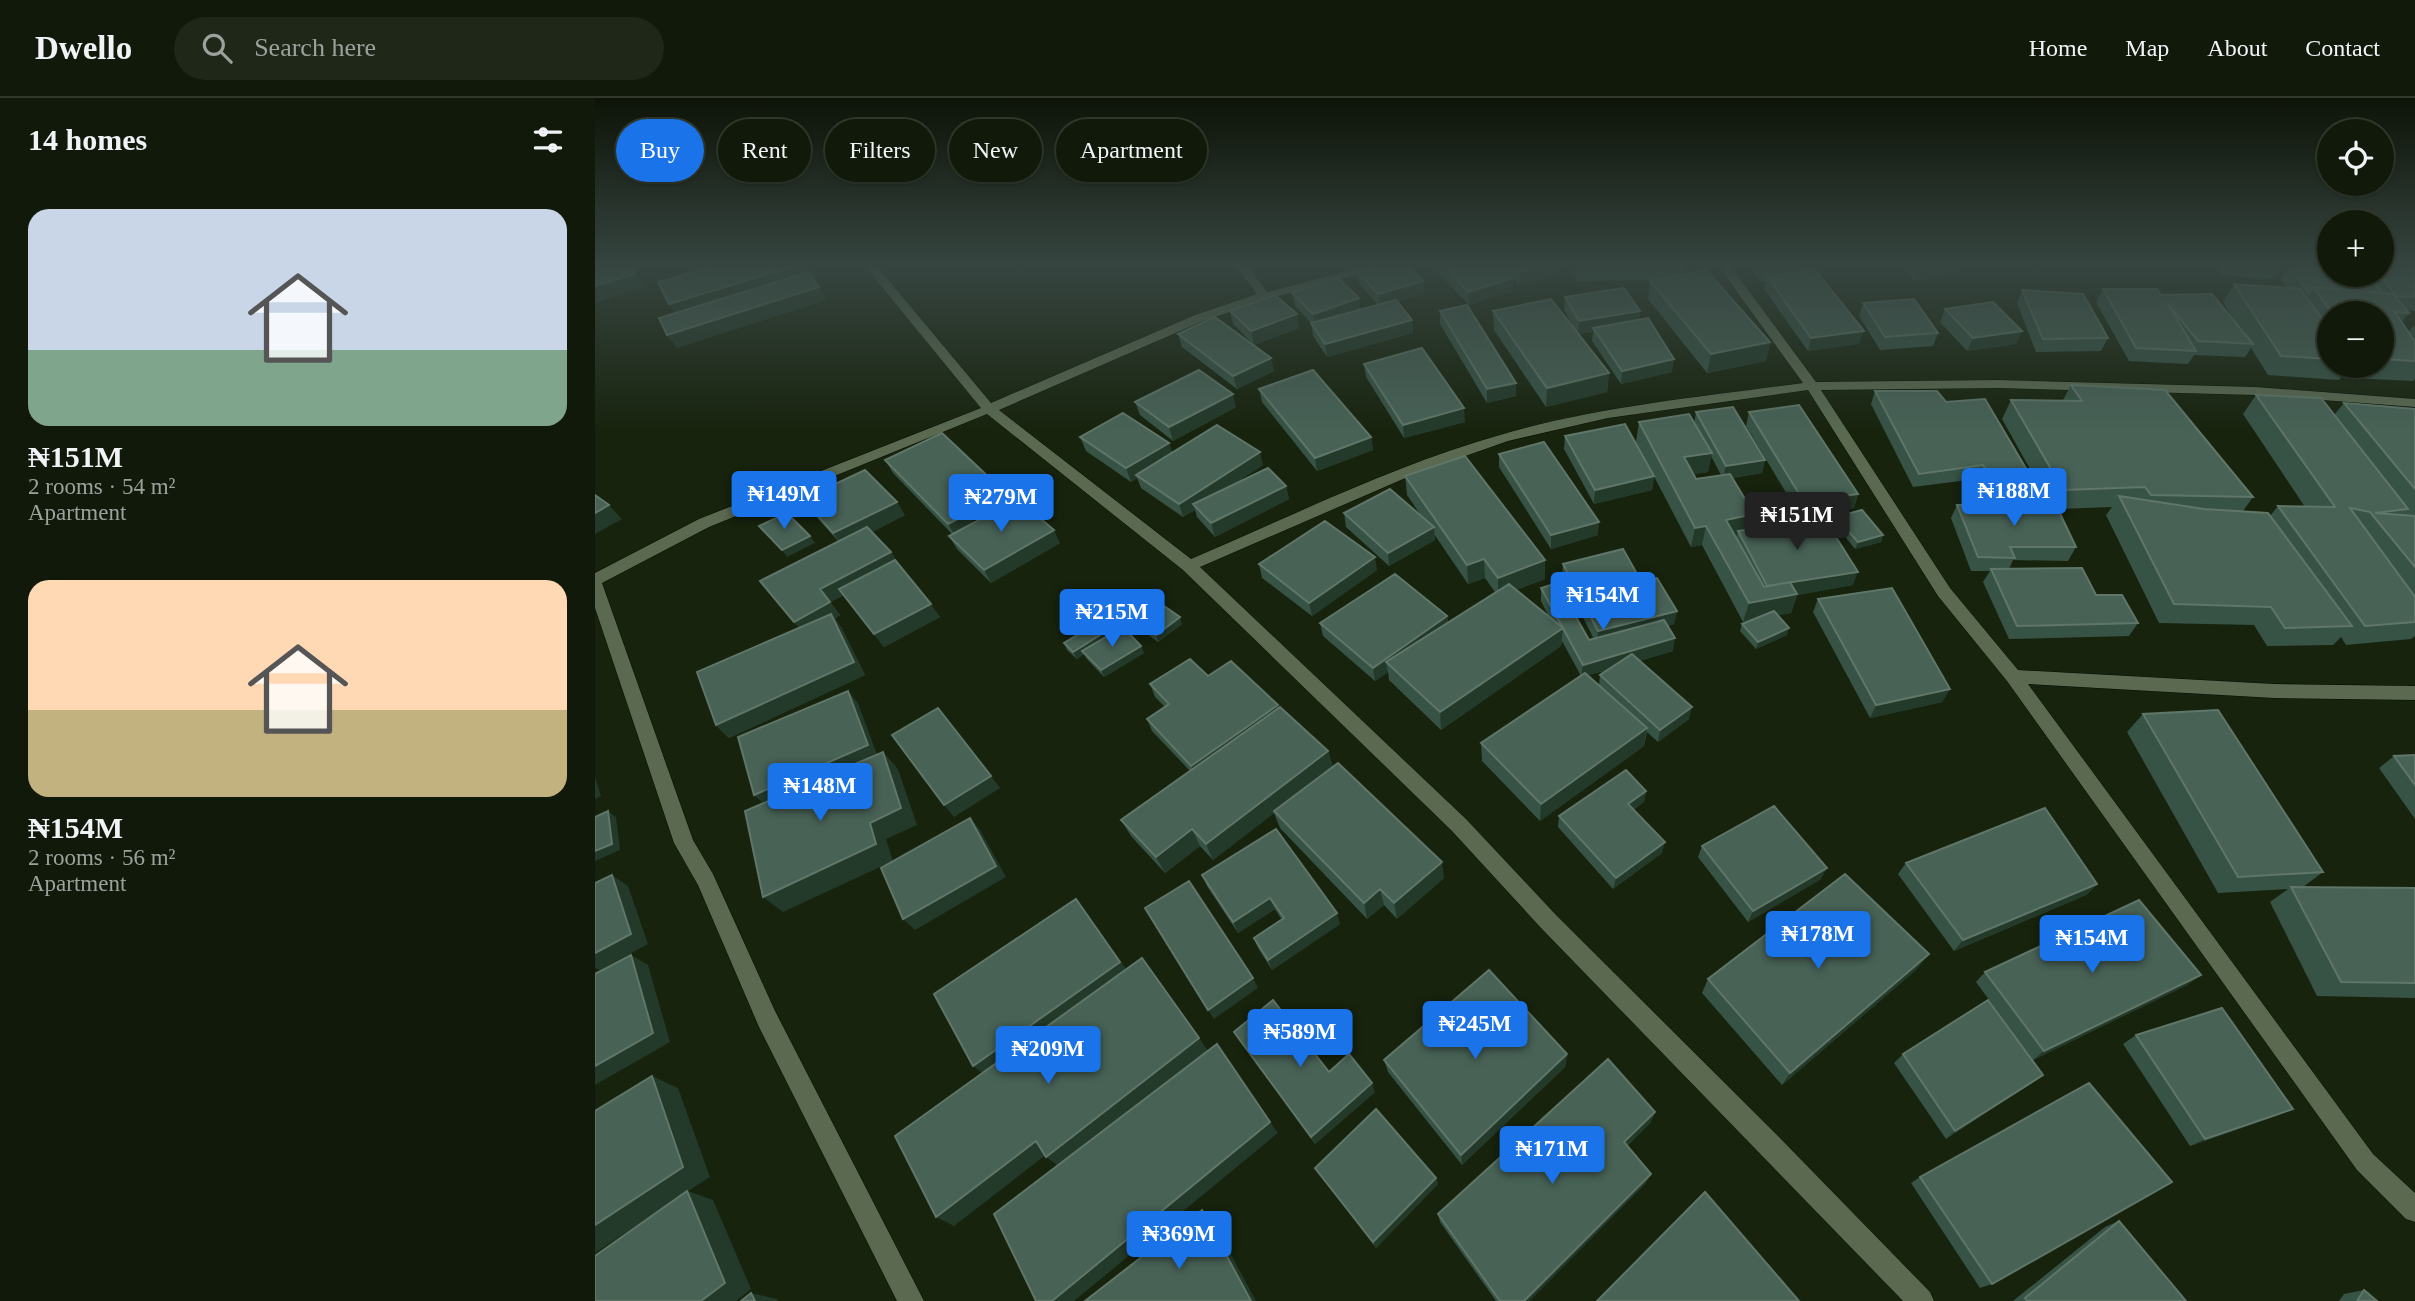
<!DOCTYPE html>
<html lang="en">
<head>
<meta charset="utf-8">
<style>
  body { margin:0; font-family:Georgia,serif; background:#1e2718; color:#f1f3f6; height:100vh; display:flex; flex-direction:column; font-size:26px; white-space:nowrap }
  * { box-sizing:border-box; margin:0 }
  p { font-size:23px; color:#9ca19c }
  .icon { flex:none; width:38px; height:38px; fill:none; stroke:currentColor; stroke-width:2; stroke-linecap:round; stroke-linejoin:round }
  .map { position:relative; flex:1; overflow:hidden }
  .drawer { display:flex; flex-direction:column; background:#111a0a; width:595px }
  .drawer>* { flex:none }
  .top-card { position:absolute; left:21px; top:21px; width:665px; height:63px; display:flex; gap:14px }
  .controls { position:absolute; left:1722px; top:21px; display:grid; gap:14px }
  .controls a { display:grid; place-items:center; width:77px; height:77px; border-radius:50%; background:#111a0a; box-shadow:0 2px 5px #0004,0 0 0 2px #30382b; font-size:35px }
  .price { position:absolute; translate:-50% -60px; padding:0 16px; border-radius:7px; background:#1a73e8; color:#fff; font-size:23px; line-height:46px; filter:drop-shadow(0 2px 4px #0008) }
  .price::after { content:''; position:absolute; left:50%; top:42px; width:21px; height:16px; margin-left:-10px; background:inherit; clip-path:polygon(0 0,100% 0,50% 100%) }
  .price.on { background:#222; color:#fff }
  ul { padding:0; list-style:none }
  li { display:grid; align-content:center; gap:14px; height:371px; padding:0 28px }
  li span { display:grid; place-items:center; height:217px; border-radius:21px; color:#555 }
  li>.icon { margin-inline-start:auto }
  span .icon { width:126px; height:126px; fill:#fffc; stroke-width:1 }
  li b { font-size:30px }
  h2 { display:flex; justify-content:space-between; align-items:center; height:84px; padding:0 28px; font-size:30px }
  .tag { padding:0 24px; border-radius:32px; background:#111a0a; box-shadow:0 2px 5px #0004,0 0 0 2px #30382b; font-size:24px; line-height:63px }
  .tag.on { background:#1a73e8; color:#fff }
  header { display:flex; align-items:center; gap:42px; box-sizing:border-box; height:98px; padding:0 35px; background:#111a0a; border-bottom:2px solid #30382b }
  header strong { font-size:33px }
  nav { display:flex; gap:38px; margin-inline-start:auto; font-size:24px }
  .search { width:490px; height:63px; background:#1e2718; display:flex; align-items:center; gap:18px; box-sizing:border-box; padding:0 24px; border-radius:38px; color:#9ca19c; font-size:26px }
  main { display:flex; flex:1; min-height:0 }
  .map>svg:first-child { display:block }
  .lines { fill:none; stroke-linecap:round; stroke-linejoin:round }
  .minor-casing { stroke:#030c00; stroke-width:1 }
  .minor { fill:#5a6950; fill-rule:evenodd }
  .wall { fill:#375346; fill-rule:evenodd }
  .shaded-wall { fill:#233929 }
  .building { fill:#486256; stroke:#5f7669; stroke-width:2 }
</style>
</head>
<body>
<header>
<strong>Dwello</strong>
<div class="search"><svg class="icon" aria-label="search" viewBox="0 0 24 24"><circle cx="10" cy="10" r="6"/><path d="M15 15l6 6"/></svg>Search here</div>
<nav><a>Home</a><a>Map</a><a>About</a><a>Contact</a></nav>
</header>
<main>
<section class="drawer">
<h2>14 homes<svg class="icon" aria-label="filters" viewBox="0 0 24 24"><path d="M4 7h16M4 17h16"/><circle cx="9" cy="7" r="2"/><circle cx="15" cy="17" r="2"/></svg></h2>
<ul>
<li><span style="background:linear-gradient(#c9d6e8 65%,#7fa58c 0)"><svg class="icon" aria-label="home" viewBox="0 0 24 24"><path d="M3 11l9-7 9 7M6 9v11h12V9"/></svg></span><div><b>₦151M</b><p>2 rooms · 54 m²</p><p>Apartment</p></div></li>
<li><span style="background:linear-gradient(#ffd9b3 60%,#c2b280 0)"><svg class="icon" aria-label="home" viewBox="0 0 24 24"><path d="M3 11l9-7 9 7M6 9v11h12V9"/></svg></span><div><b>₦154M</b><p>2 rooms · 56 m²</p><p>Apartment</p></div></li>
</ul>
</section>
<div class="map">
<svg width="1820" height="1203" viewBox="0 0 1820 1203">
  <rect width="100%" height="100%" fill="#17230d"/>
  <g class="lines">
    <defs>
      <path id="minor" d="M268,166H280L396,305L600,217L662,196L639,166H651L672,194L779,166H799L673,201L608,223L404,312L596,461C697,418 799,367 905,337C1004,308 1107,299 1208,285L1122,166H1134L1221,284L1404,282L1660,289L1820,301V309L1660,297L1404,290L1226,292L1355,490L1423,572L1679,586L1820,588V602L1679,600L1433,586L1778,1056L1820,1095V1124L1811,1121L1762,1072L1412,583L1343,498L1213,292L1013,320L913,343L822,375L605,469L871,721L961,817L1183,1038L1335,1194L1339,1203H1308L947,831L857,733L588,472L392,316L114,429L7,485L98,742L118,776L180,913L329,1203H302L164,929L103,787L79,745L0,510V475L104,421L386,310Z"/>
    </defs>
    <use href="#minor" class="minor-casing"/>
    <use href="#minor" class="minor"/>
  </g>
  <path class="wall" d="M835,166H961V177L924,187L918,180V193L874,207Z
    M979,166H1089L1088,177L1175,244L1171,263L1112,275L1053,201L1055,183L1059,182L981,183Z
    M1154,166H1220L1218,173L1264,246L1213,253L1169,191L1171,183L1165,184Z
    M1305,166H1367L1363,177L1320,183Z
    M1620,166H1685L1686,168L1678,181L1627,177Z
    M1820,166V213L1812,212L1814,215L1807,224L1813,234L1818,228L1820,229V281L1818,283L1756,280L1751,273L1744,282L1673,277L1656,250L1650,259L1599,257L1593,266L1534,263L1501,204L1508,191L1566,197L1639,222L1628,204L1639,186L1692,190L1686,181L1694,168L1734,177H1787ZM1734,215H1787V268H1734Z
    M762,173L828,183L829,196L802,204L817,222L818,235L732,259L718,238L716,225L700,208L697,195L764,200L765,212L783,207L764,186Z
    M1427,192L1513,240L1506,253L1441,254L1422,205Z
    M970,199L1045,213L1044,221L1077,274L1026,286L997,243L998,234L983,236L1014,275L1012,294L951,309L899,232L898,213L982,235L969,212Z
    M1268,205L1343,235L1338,248L1285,252L1264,218Z
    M1350,211L1427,233L1421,246L1372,253L1345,224Z
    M635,213L702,216L704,230L659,247L638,226Z
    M845,213L921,285V298L892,305L845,226Z
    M583,236L679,273L642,291L587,249Z
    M769,266L870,324L809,340L771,279Z
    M1476,287L1658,399L1648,413L1675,418L1683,408L1710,409L1648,316L1661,297L1739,317L1749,305L1820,311V538L1816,541L1751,547L1746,539L1738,547L1672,548L1659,527L1564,525L1511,417L1517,409L1463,411L1481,449L1473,463L1418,462L1414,471L1501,497L1543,525L1534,538L1414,541L1388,484L1395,473H1376L1356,420L1362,407H1396L1381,381L1318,389L1276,306L1280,293L1351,304L1445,394L1438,407H1455L1407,321L1416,302H1468Z
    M664,291L776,339L778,352L722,373L667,304Z
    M540,304L641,309L578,343L545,317Z
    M1101,314L1170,362L1167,375L1137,380L1155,431L1258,487L1202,497L1196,515L1182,517L1192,537L1161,551L1145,533L1147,526L1155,523L1148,524L1107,447L1096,449L1041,344L1044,324L1099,326ZM1116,358L1126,377L1101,381L1098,376L1113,374Z
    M1154,314L1263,396L1259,410L1205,418L1151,328Z
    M970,338L1059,378L1057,392L999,406L969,351Z
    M485,339L574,345L577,354L668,367L636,388H691L694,401L620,439L602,419L600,412L588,419L546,390L542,380L536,384L491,353Z
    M904,356L1003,437L956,451L904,369Z
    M290,362L407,398L373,415L378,425L465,445L396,485L362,451L354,438L357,436L298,375Z
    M810,378L950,481L921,492L954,519L946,503V490L994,542L999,541L967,479L968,466L1046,483L1082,513L1079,526L1073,528L1078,553L1044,563L1094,621L1063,644L1052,634L1049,648L945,723L887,663L886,645L986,578L967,543L966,548L846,632L794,582L793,574L780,583L728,538L725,525L852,518L853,525L900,494L890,480L873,486L839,436L840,442L794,468L751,429L749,415L827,419L812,397ZM1013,572L1005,577L1004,587L993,577Z
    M208,401L310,417L277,434L296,454L304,467L345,519L289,549L249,497L235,504L245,517L240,521L246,529L270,577L134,640L121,627L204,530L243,443L218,415Z
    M1241,419L1288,437L1286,444L1260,451L1239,425Z
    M664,466L782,472L717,518L667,480Z
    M1223,501L1355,591L1347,604L1275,620L1218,514Z
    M524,525L526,531L549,555L509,579L491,560L489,556L482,561L472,552L469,545Z
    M545,526H587L563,544L548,533Z
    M613,578L683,607L684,609L733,653L738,669L849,780L802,821L789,807L772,821L685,730L679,715L618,762L605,748L570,775L536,738L526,722L595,673L557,633L552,621L570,609L560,599L555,586Z
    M1548,616L1728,774L1708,789L1820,790V900L1722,898L1675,804L1693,791L1623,795L1532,634Z
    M1820,657V721L1784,670L1799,658Z
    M1051,693L1049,704L1038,712L1067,755L1018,791L963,729L964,718Z
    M1107,748L1226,781L1153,824L1103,759Z
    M1311,765L1502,786L1491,797L1359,853L1303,776Z
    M607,777L745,826L677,872L663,850L659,840L687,822L680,811L643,835L612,788Z
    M1322,871L1187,987L1107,895L1113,881Z
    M1390,874L1606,877L1592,887L1438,962L1381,884Z
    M639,934L734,974L780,994L720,1046Z
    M1541,937L1698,1011L1681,1018L1595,1048L1528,946Z
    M972,956L970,969L867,1067L793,974L789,962Z
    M1308,956L1448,977L1351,1041L1299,965Z
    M1060,1014L1055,1025L1032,1048L1051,1085L934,1203H901L845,1124L843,1116Z
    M720,1070L841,1080L843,1086L781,1150Z
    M1325,1079L1397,1186L1385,1190L1316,1085Z
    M1524,1123L1591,1203H1418L1510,1129Z
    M1769,1192L1782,1203H1744L1749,1196Z"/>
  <path class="shaded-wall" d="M34,166L50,189L0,205V188Z
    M206,166H212L218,178L84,220L74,206Z
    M955,166H961V177L924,187L925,174Z
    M1353,166H1367L1363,177L1320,183L1325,170Z
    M918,180V193L874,207L873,194Z
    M828,183L829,196L785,209L783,196Z
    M224,189L232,202L82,250L72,237Z
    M764,200L765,213L720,229L718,216Z
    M1045,213L1043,226L998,230V234L983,236L984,223Z
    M702,216L704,230L659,247L656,233Z
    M817,222L818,235L732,259L730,246Z
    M1269,233L1264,246L1213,253L1216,240Z
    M1427,233L1421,246L1372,253L1378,240Z
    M1175,244L1171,263L1112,275L1116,256Z
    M676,260L679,273L642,291L638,278Z
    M1079,261L1077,274L1026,286L1027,273Z
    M1014,275L1012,294L951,309L952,290Z
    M921,285V298L892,305V291Z
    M638,296L641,309L578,343L574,329Z
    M869,310L870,324L809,340L808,327Z
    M776,339L778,352L722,373L720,360Z
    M574,345L578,358L541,377L542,380L536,384L531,370Z
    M665,354L668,367L602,410L598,406L600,412L588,419L584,406Z
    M1117,355L1113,374L1085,379L1089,359Z
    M1170,362L1167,375L1128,381L1131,368Z
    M1059,378L1057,392L999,406L1000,392Z
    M400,385L407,398L369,417L362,404Z
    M691,388L694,401L620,439L616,425Z
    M1263,396L1259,410L1205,418L1209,404Z
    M302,404L310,417L248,449L238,435Z
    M14,407L27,421L0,436V415Z
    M373,416L381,429L361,439L353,426Z
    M1159,416L1154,436L1143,433L1142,438L1126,441L1131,422Z
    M1004,424L1003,437L956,451V437Z
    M1111,428L1107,447L1096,449L1100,430Z
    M839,429L840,442L794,468L793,455Z
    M459,432L465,445L396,485L389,472Z
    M1288,437L1286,444L1260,451L1263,444Z
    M215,438L220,445L192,459L187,452Z
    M296,454L304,467L235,504L225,491Z
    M780,459L782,472L717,518L714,505Z
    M889,461L890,480L873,486L872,467Z
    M950,462V481L903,499V480Z
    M1263,474L1258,487L1202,497L1196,515L1148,524L1154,505L1172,489Z
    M235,504L245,517L240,521L246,529L270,577L134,640L121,627L210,537L199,524Z
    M336,506L345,519L289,549L279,536Z
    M1082,513L1079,526L1002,546L1003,533Z
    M852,518L853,531L791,564L793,574L780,583L778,570Z
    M585,519L587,526L563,544L561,537Z
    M524,525L527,532L487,553L489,556L482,561L478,554Z
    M968,530L966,548L846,632L845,614Z
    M1194,530L1192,537L1161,551L1163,544Z
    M1080,540L1078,553L986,579L988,567Z
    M546,548L549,555L509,579L506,572Z
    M1355,591L1347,604L1275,620L1281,607Z
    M253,593L263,605L283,659L172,709L159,697Z
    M683,607L687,620L602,680L596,668Z
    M1097,609L1094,621L1063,644L1065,632Z
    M1052,630L1049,648L945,723L946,706Z
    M733,653L738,670L618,762L611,746Z
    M288,654L303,671L322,727L291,741L298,763L188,814L168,799L275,725Z
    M396,678L405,690L359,719L349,707Z
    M0,679L6,698L0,701Z
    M1051,693L1049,704L1030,718L1033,706Z
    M13,713L21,719L25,752L0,763V753Z
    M375,720L385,732L411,779L320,832L308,821Z
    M597,731L605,748L570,775L561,759Z
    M1070,744L1067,755L1018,791L1021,780Z
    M847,764L849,780L802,821L799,805Z
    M1232,770L1226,781L1153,824L1158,813Z
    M17,777L33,788L53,846L5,872L0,870V855Z
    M1502,786L1491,797L1359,853L1368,842Z
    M785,791L789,807L772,821L769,805Z
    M675,800L680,811L643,835L638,824Z
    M481,801L536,878L394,980L378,968Z
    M742,815L745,826L677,872L673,862Z
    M1334,856L1322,871L1187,987L1195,975Z
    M36,857L53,867L75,944L0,987V968Z
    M1606,877L1592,887L1438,962L1449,953Z
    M658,880L663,890L619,921L613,912Z
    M604,940L613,953L465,1069L451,1059Z
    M972,956L970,969L867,1067L866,1057Z
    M1448,977L1437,985L1351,1041L1360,1033Z
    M57,978L83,990L115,1079L93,1093L118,1102L156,1191L141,1203H106L92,1094L0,1155V1127Z
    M777,985L780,994L720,1046L716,1039Z
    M1698,1011L1681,1018L1595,1048L1610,1041Z
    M1060,1014L1055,1025L1025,1054L1029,1044Z
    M675,1024L683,1035L479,1203H457Z
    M441,1043L456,1053L359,1128L341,1119Z
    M1056,1076L1051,1085L934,1203H929Z
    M841,1080L843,1086L781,1150L778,1144Z
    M607,1112L617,1121L661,1203H656Z
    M156,1195L182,1201L183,1203H160Z"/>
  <path class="building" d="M2,166H34L40,176L0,188V167Z
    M124,166H206L74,206L63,184Z
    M786,166H812L828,183L783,196L762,173Z
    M847,166H906L918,180L873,194Z
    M916,166H955L925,174Z
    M981,166H1089V169L982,170Z
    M1165,166H1213L1168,171Z
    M1321,166H1353L1325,170Z
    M1663,166H1685L1686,168Z
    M1787,166H1820V199L1801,198L1785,177H1787Z
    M1694,168L1734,171V177H1772L1788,195L1718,189L1714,195Z
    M1111,172L1175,244L1116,256L1055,183Z
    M1221,173L1269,233L1216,240L1172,178Z
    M214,174L224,189L72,237L64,220Z
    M743,180L764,200L718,216L697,195Z
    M1639,186L1705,191L1734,230V261L1686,258Z
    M1718,189L1798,196L1814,215L1800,214L1820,244V263L1787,261V215H1737Z
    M1029,190L1045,213L984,223L970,199Z
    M1508,191H1562L1566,197L1617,196L1658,246L1603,243L1572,205L1601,253L1541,250Z
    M1427,192L1488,196L1513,240L1448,241Z
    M680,197L702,216L656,233L635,213Z
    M956,201L1014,275L952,290L898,213Z
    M1319,201L1343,235L1290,239L1268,205Z
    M801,202L817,222L730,246L716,225Z
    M1398,204L1427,233L1378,240L1350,211Z
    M872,207L921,285L892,291L845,213Z
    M620,219L676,260L638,278L583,236Z
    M1053,220L1079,261L1027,273L998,230Z
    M827,250L869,310L808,327L769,266Z
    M604,272L638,296L574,329L540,304Z
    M718,272L776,339L720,360L664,291Z
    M1476,287L1570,292L1658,399L1556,397L1550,389L1468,392L1416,302L1487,303Z
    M1280,293H1342L1351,304L1390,301L1445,394L1405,397L1388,367L1324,376Z
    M1661,297L1726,300L1813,411L1780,415L1820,418V469L1775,414L1755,410L1820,499V524L1770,528L1683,408L1740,409Z
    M1749,305L1820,311V391Z
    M1204,307L1263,396L1209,404L1154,314Z
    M1138,309L1170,362L1131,368L1101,314Z
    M528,315L574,345L531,370L485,339Z
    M1094,316L1117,355L1089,359L1101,381L1135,376L1159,416L1131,422L1169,489L1195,484L1202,496L1154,505L1111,428L1100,430L1044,324Z
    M1030,326L1059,378L1000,392L970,338Z
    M622,327L665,354L584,406L541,377Z
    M347,335L400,385L362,404L373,416L353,426L290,362Z
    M949,344L1004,424L956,437L904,356Z
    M870,358L950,462L903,480L889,461L872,467L810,378Z
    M673,370L691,388L616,425L598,406Z
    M270,372L302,404L238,435L208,401Z
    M795,391L839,429L793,455L749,415Z
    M0,397L14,407L0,415Z
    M1524,398L1609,411L1673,415L1757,528L1690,530L1676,509L1579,506Z
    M423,401L459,432L389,472L354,438Z
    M1362,407H1461L1481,449H1415L1420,460L1383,459Z
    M1267,412L1288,437L1263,444L1241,419Z
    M192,415L215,438L187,452L164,428Z
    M1229,420L1263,474L1172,488L1143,433Z
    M730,423L780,459L714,505L664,466Z
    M272,429L296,454L225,491L235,504L199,524L165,483Z
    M1028,451L1046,483L1062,480L1082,513L1003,533L968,466Z
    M300,462L336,506L279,536L244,491Z
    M1487,470L1501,497H1527L1543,525L1422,528L1396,471Z
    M800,476L852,518L778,570L725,525Z
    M962,485L994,542L1069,522L1080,540L988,567L946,490Z
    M914,486L968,530L845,614L791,564Z
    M1297,490L1355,591L1281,607L1223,501Z
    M569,508L585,519L561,537L545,526Z
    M1179,513L1194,530L1163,544L1147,526Z
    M236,516L259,564L121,627L102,574Z
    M515,517L524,525L478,554L469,545Z
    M528,529L546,548L506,572L487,553Z
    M1037,556L1097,609L1065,632L1005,577Z
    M595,561L613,578L636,563L683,607L596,668L552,621L574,606L555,586Z
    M990,575L1052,630L946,706L886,645Z
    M253,593L273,647L159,697L143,639Z
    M685,609L733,653L611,746L597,731L561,759L526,722Z
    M343,610L396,678L349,707L297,637Z
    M1623,612L1728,774L1643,779L1548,616Z
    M288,654L306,710L275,725L281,746L168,799L150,713Z
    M1820,657V687L1799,658Z
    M743,665L847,764L799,805L785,791L769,805L679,713Z
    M1031,672L1051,693L1033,706L1070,744L1021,780L964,718Z
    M1179,708L1232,770L1158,813L1107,748Z
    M1450,710L1502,786L1368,842L1311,765Z
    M13,713L17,746L0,753V719Z
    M375,720L401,768L308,821L286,770Z
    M681,731L742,815L673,862L659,840L689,820L675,800L638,824L607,777Z
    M1250,776L1334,856L1195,975L1113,881Z
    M17,777L36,836L0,855V785Z
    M594,783L658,880L613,912L550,810Z
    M1696,789L1820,790V885L1746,884Z
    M481,801L525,864L378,968L339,896Z
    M1544,802L1606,877L1449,953L1390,874Z
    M36,857L58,935L0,968V876Z
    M547,860L604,940L451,1059L441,1043L341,1119L300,1038Z
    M894,872L972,956L866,1057L789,962Z
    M678,902L734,974L754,956L777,985L716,1039L639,934Z
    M1393,902L1448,977L1360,1033L1308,956Z
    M1627,910L1698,1011L1610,1041L1541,937Z
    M622,946L675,1024L457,1203H441L399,1116Z
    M1013,961L1060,1014L1029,1044L1056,1076L929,1203H905L843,1116Z
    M57,978L88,1069L0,1127V1013Z
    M1494,985L1577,1084L1397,1186L1325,1079Z
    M781,1011L841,1080L778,1144L720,1070Z
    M92,1093L130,1185L106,1203H0V1158Z
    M1110,1094L1204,1203H1002Z
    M607,1112L656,1203H490Z
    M1524,1123L1591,1203H1432L1430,1200Z
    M1769,1192L1782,1203H1762Z
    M156,1195L160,1203H146Z"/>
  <linearGradient id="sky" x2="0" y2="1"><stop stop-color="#0d1307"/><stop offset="0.5" stop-color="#364540"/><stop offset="1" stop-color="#364540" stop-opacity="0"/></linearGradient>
  <rect width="1820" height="334" fill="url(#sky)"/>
</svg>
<div class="controls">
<a><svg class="icon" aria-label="locate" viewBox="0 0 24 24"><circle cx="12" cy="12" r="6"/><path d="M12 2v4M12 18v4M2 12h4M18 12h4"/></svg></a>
<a>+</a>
<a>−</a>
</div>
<b class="price" style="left:1419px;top:430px">₦188M</b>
<b class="price" style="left:189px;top:433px">₦149M</b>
<b class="price" style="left:406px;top:436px">₦279M</b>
<b class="price on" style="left:1202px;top:454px">₦151M</b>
<b class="price" style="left:1008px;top:534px">₦154M</b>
<b class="price" style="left:517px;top:551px">₦215M</b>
<b class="price" style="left:225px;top:725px">₦148M</b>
<b class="price" style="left:1223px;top:873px">₦178M</b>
<b class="price" style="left:1497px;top:877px">₦154M</b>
<b class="price" style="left:880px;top:963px">₦245M</b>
<b class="price" style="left:705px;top:971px">₦589M</b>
<b class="price" style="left:453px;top:988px">₦209M</b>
<b class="price" style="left:957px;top:1088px">₦171M</b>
<b class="price" style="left:584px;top:1173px">₦369M</b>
<div class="top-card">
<a class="tag on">Buy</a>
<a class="tag">Rent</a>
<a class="tag">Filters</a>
<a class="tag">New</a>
<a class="tag">Apartment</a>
</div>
</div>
</main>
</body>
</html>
